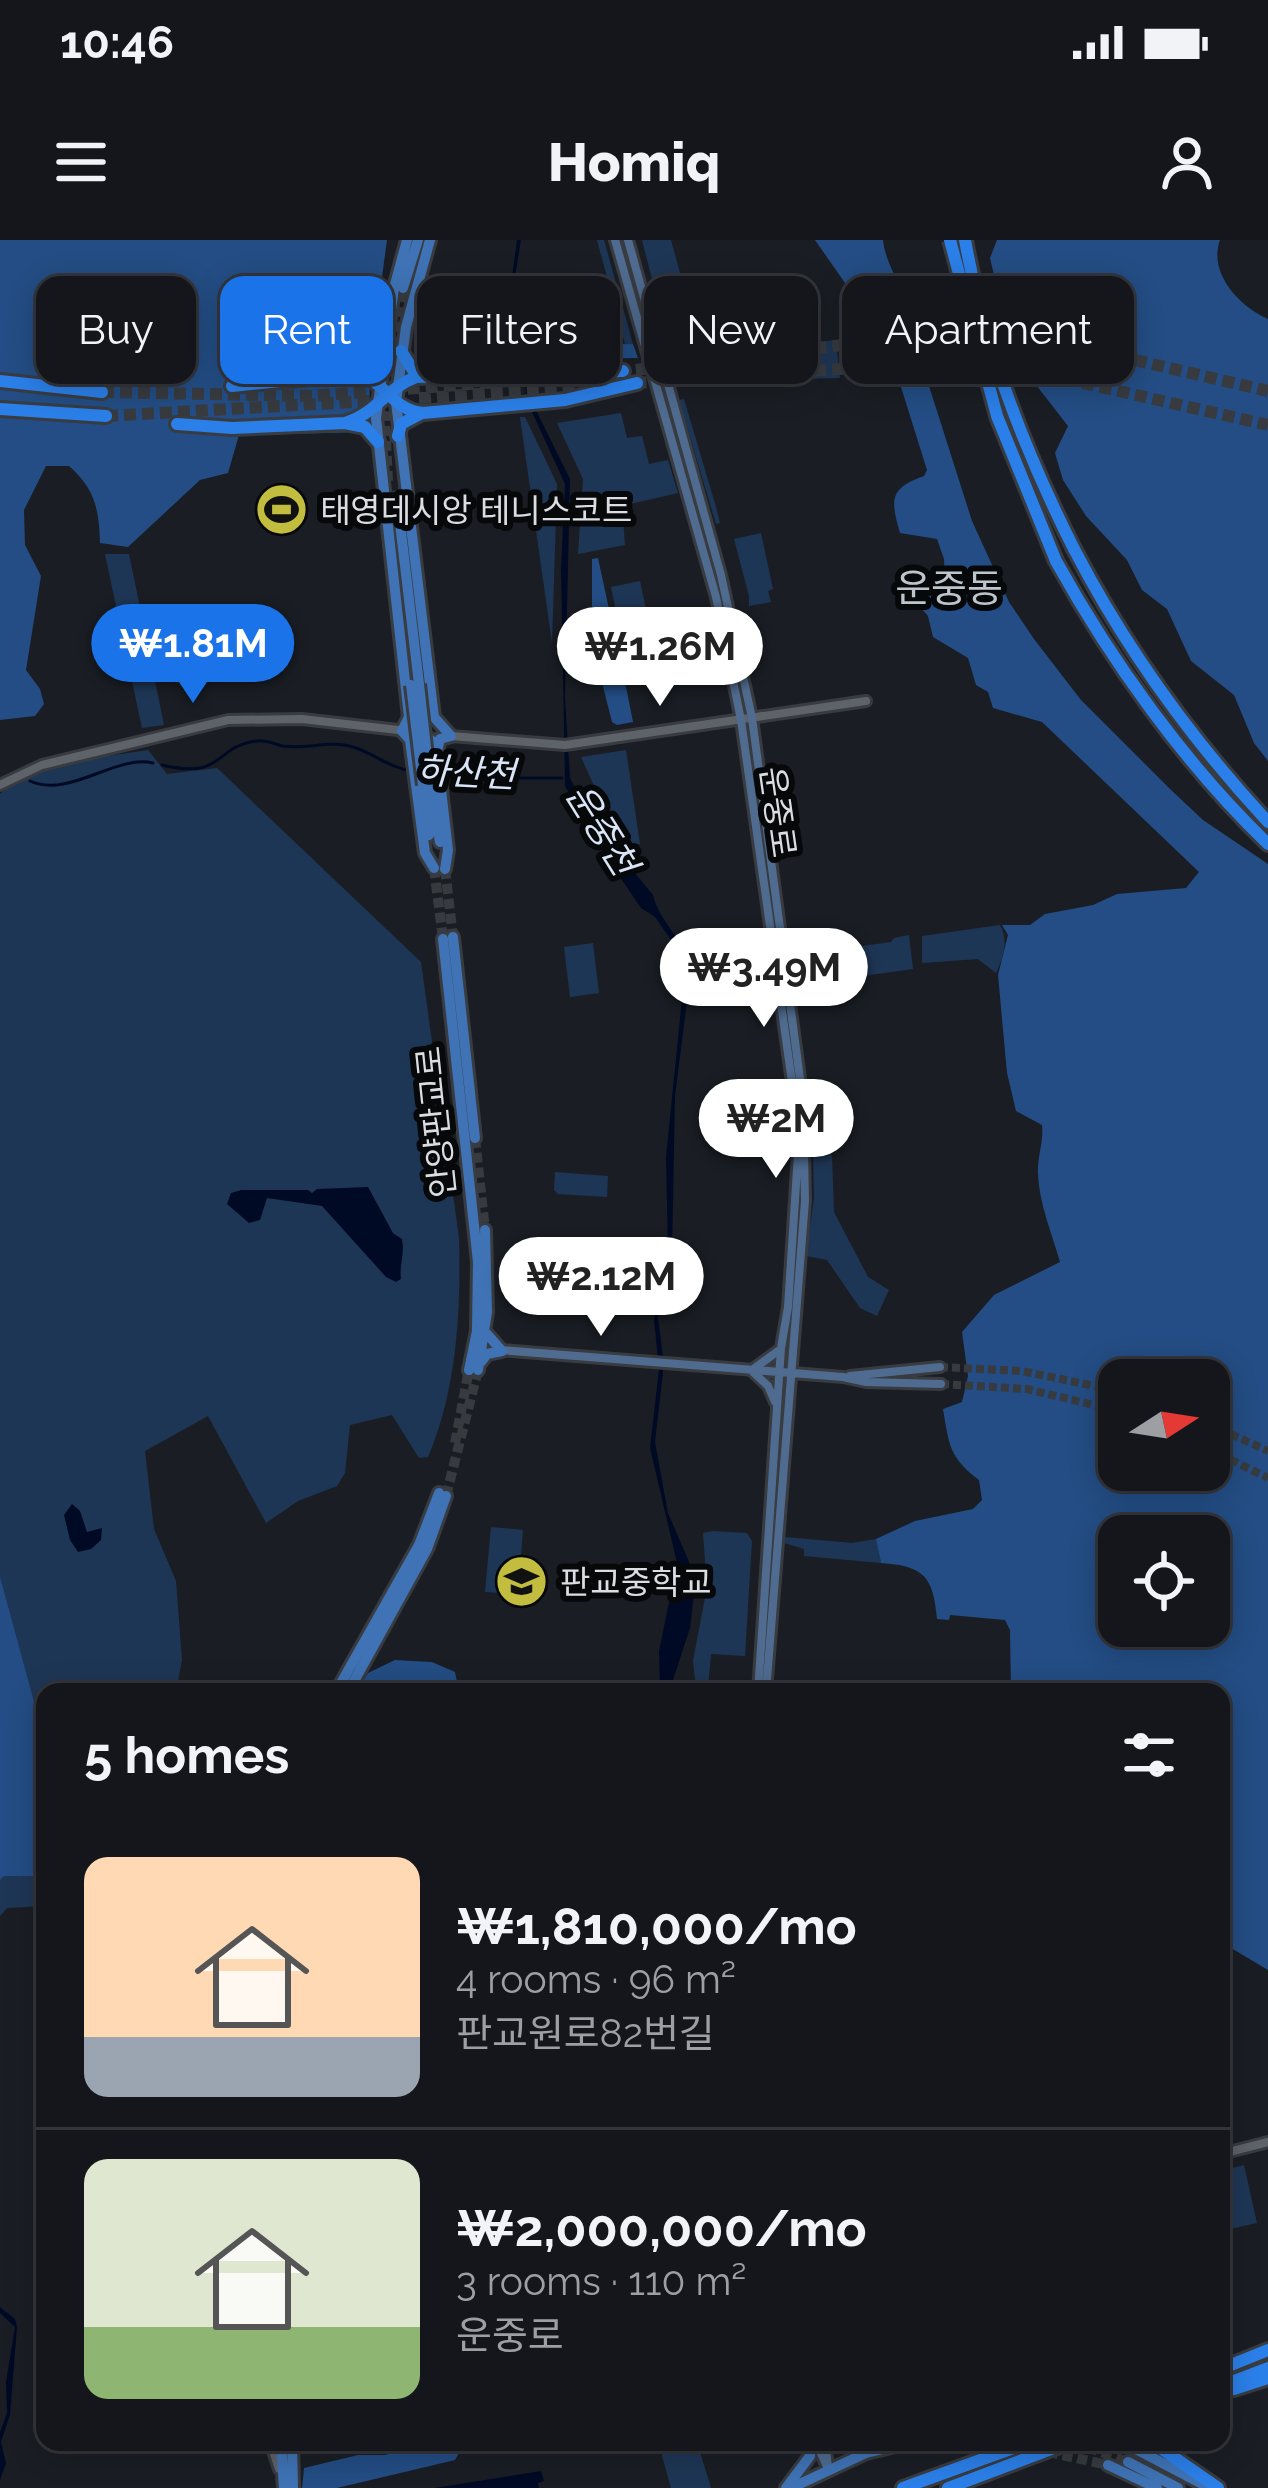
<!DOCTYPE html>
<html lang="en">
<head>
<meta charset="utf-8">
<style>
  body { margin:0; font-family:Raleway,"Noto Sans KR",sans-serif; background:#212328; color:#f1f3f6; height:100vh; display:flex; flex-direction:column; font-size:45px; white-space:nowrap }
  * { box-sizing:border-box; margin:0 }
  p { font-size:39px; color:#9d9fa3 }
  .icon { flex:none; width:66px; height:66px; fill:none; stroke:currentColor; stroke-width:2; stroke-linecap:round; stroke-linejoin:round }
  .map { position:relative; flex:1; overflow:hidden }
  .sheet { position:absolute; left:36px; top:1443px; width:1194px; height:768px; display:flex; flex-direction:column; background:#14161b; border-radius:24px; box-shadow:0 6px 30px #0003,0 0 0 3px #33353a }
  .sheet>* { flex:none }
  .banner { position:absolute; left:36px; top:36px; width:1197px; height:108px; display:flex; gap:24px }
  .needle { width:78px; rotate:78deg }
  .fabs { position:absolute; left:1098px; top:1119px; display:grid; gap:24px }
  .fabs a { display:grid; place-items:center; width:132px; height:132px; border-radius:24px; background:#14161b; box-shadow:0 6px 30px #0003,0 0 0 3px #33353a; font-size:60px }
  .price { position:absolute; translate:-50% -102px; padding:0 27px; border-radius:42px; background:#fff; color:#222; font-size:39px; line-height:78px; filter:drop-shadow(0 3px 6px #0008) }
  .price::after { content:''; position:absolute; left:50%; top:72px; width:36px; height:27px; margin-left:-18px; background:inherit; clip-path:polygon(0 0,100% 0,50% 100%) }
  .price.current { background:#1a73e8; color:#fff }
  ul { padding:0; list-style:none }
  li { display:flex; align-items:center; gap:36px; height:300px; padding:0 48px }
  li+li { border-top:3px solid #33353a }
  li span { display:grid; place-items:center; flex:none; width:336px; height:240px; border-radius:24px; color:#555 }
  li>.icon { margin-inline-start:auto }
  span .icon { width:144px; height:144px; fill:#fffc; stroke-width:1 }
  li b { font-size:51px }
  h2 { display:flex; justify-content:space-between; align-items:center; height:144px; padding:0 48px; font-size:51px }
  .tag { padding:0 42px; border-radius:24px; background:#14161b; box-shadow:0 6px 30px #0003,0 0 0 3px #33353a; font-size:42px; line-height:108px }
  .tag.current { background:#1a73e8; color:#fff }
  .status { display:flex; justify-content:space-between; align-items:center; height:84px; padding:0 60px; background:#14161b; direction:ltr }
  .status svg { height:33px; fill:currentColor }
  header { display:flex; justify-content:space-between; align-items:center; height:156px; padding:0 48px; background:#14161b; font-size:54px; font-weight:800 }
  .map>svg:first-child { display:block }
  .green { fill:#1e3655 }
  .forest { fill:#234d84; fill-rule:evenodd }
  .water { fill:#000a25 }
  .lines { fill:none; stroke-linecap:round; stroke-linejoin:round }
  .stream { stroke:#000a25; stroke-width:3 }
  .secondary-tunnel { stroke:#373b40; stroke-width:8; stroke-dasharray:8 4; stroke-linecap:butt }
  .primary-tunnel { stroke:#373b40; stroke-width:10; stroke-dasharray:10 5; stroke-linecap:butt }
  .motorway-tunnel { stroke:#373b40; stroke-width:12; stroke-dasharray:12 6; stroke-linecap:butt }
  .tertiary-casing { stroke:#383b40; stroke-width:14 }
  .secondary-casing { stroke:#383b40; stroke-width:14 }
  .primary-casing { stroke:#383b40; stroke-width:16 }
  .motorway-casing { stroke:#383b40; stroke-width:18 }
  .tertiary { stroke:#5e6269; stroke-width:8 }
  .secondary { stroke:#4f6b8f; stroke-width:8 }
  .primary { stroke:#3f73b5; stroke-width:10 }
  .motorway { stroke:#2b7fe8; stroke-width:12 }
  .primary-bridge-casing { stroke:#383b40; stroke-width:16; stroke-linecap:butt }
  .motorway-bridge-casing { stroke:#383b40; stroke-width:18; stroke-linecap:butt }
  .primary-bridge { stroke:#3f73b5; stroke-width:10 }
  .motorway-bridge { stroke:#2b7fe8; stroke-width:12 }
  .labels { text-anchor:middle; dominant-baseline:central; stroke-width:12; stroke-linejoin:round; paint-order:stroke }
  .poi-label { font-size:33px; fill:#dadde1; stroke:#07080a; text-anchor:start }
  .street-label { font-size:33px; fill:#dadde1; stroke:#07080a }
  .water-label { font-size:36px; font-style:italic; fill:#d9e5f6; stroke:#07080a }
  .quarter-label { font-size:39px; fill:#bec4cb; stroke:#07080a }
</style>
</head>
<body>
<div class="status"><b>10:46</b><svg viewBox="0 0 49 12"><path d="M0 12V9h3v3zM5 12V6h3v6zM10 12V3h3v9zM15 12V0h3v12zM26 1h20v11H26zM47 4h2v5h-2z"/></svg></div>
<header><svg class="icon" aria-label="menu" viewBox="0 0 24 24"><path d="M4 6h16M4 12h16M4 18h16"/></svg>Homiq<svg class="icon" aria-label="person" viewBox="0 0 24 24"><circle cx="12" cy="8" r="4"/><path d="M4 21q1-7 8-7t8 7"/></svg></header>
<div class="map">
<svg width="1268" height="2248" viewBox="0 0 1268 2248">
  <rect width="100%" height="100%" fill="#1a1e24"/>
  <path class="green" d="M597,0H604L633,104H625Z
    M642,0H671L682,40L654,47Z
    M836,100L840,138L800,139L794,105Z
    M684,159L716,267L720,283L716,284L679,160Z
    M621,173L627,198L642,196L649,224L668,220L678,253L622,266L625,305L578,314L583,239L557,183Z
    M520,177H525L557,244L552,403Z
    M761,293L773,349L768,351L771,362L749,366V356L734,299Z
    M105,314H129L164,485L142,488Z
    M640,341L649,383L620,390L611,347Z
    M148,510L167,534L217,528L421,722L459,998C461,1070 457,1150 428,1217L419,1218L392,1175L350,1185L345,1233L337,1246L298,1261L266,1283L208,1176L145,1211L154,1289L176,1341L182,1420L176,1452H45V1666L7,1668L0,1676V554C34,520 102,518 148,510Z
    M626,510L640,604L630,606L609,579L581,517Z
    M1000,685C1009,701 1003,718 996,733L978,719L922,723V696Z
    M909,695L913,729L791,746L789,716L891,702L894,698Z
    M593,703L599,753L570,757L564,707Z
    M763,720L769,749L711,756L713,728Z
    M832,915L834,972L868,1037L889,1050L877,1076L860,1068L827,1020L806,1016L814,958L813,916Z
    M555,932L608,936L607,957L558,954L554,950Z
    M491,1287L523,1290L518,1354L485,1352Z
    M713,1291L747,1293L752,1301L745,1416L711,1414L708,1448H696L693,1421L707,1347L703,1293Z
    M785,1297L852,1303L876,1299L881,1323L804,1316V1309L784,1303Z
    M1244,1925L1257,1983L1221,1991V1931Z
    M672,2202H697L711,2248H671L659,2205Z"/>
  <path class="forest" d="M0,0H387L370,126L369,192L239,195L228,233L200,240L128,307L100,303C99,269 95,249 69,226H46L24,270L25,305L41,336L26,430L40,449L44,464L35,476L0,480Z
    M815,0H883C886,30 911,55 909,84L899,81L860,90L852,53Z
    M997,0H1220C1208,33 1239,66 1268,79V521L1254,503L1234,455L1191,421L1167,369L1142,350L1127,320L1086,276L1063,240L1055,213L1068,186L1033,141L1046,87L1043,77L1027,66L1002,68L990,18Z
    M633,104L638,118L552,119L551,105Z
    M929,146L972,281L1009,362L1034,399L1081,460L1170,549L1203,580L1268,624V1730L1221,1702V1452H1011L1010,1390L1005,1380L950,1375L949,1380L937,1379C933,1336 924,1326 881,1323L876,1299L915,1281L973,1269L982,1260L979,1240C950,1218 949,1206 943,1169L962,1162L968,1136L962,1092L994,1055L1060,1022C1052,994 1039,963 1038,934C1037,917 1044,902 1042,885L1016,871L1007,833L998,735L1008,695L1002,685H1030L1045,674L1093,665L1117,654L1186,648L1199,632L1042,482L993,468L988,452L976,445L968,418L933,397L928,376L916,362L917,355L945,346L944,319L937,299L900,293C890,259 890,248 924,236L927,230L901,147ZM1119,1140H1209V1230H1119ZM1119,1296H1209V1386H1119Z
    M598,318L615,397L592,402V319Z
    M617,402L633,482L617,485L612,482L593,407Z
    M0,1337L45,1502V1636H4L0,1640Z
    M395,1420L432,1422L455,1432L459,1452H356L368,1433Z
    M431,2202H465L455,2220L337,2248H302L304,2228L358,2215H385Z"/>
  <path class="water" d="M517,0H521L514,43L529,156L570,239L565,458L570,538L593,583L653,655C660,683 685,700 691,729L675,856L672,1014L658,1078L664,1124L655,1202L668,1273L696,1338L690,1388L669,1452H660L659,1411L677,1323L650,1208L659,1129L654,1080L668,1011L666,917L685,729L682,716L655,677L641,668L596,602L565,546L561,328L565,244L527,161L511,44Z
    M368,947L393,993L402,999C405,1015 399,1024 401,1039L396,1042L386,1037L322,966L267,958L260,980L249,983L227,964L231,953L241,950H308L312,953L317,949Z
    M72,1264L80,1271L87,1292L102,1288L101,1300L91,1309L78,1312L70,1300L64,1275Z
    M0,2067L15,2079L17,2087L10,2175L1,2202L6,2223L0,2240V2192L7,2173L6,2142L15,2087L0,2073Z
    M541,2231L544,2241L538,2243L539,2248H435Z"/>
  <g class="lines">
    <path class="stream" d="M162,525C225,540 213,507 256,501C266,499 273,504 283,506C308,510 329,499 356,508C374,514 389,527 407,530
      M441,529L484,538H562
      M30,541C69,559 116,514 153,523"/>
    <path class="secondary-tunnel" d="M940,1127L1022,1131L1119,1151
      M941,1144L1027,1149L1119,1171
      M1209,1184L1268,1211
      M1209,1209L1268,1238"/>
    <path class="primary-tunnel" d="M388,241L385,179L403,48
      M434,628L443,699
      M445,629L453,697
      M475,898L485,990
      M455,1203L469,1130
      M446,1256L478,1130
      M1074,2202L1128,2222
      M1121,2202L1134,2208
      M961,2203L1012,2207
      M1048,2212L1108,2225"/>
    <path class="motorway-tunnel" d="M618,132L960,91L1045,99L1268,151
      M102,152L311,156L538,139
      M419,158L854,128L960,125L1026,130L1268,185
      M106,176L386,160"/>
    <defs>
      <path id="tertiary" d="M451,496L565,505L866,461
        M0,545L42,525L228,480L302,479L407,491
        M1221,1914L1268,1902
        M270,2202L279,2229"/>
      <path id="secondary" d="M615,0L716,357L741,480L793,849L798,914L788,1067L781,1108L758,1452
        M628,0L721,335L752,478L803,861L805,961L766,1452
        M500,1110L843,1137L866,1142L941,1144
        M752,1130L778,1111
        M752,1131L768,1146L775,1162
        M850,1136L940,1127
        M816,2202L828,2229
        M825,2202L828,2227"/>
      <path id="primary" d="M407,0L394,48L376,178L409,477
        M430,0L406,87L396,162L434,477
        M403,48L418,0
        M397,258L419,444
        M409,477L402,491L410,500L425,613L434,628
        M434,477L451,496L440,499L437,511
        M419,490L433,502L437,515L448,610L445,629
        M430,544L440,602
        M423,545L429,595
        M453,697L475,898
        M443,699L478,1022L477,1091L469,1130
        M481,1122L487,1114L502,1111L487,1094
        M478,1130L487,1072L485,990
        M336,1452L419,1305L439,1253
        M348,1452L427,1309L446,1256
        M281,2202L284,2248
        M292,2202L293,2248
        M833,2202L866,2213
        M909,2206L961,2203
        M1134,2208L1206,2246
        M1128,2222L1178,2248
        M1108,2225L1157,2248
        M786,2248L810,2216L811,2202
        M791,2248L866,2213L912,2202"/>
      <path id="motorway" d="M401,111L413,130L427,136
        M358,133C386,142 392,170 423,173L565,160L637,143
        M0,141L102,152
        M232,146L358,133L377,121L384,107
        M0,169L106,176
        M345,183C376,174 386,148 416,137L623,131
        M177,184L232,188L345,183L365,187L378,202
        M398,196L401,184L420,174
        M1074,309C1125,407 1193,501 1268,582
        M1056,321C1112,422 1185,524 1268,604
        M1221,2129L1268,2110
        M1221,2146L1268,2128
        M1234,2149L1268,2138
        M1152,2202L1218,2248
        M903,2248L1030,2202
        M948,2248L1070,2202"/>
    </defs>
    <use href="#tertiary" class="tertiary-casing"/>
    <use href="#secondary" class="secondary-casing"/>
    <use href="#primary" class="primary-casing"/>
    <use href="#motorway" class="motorway-casing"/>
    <use href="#tertiary" class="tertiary"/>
    <use href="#secondary" class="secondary"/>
    <use href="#primary" class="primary"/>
    <use href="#motorway" class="motorway"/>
    <defs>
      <path id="primary-bridge" d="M419,444L430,544
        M411,445L423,545"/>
      <path id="motorway-bridge" d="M950,0L997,176L1056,321
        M965,0C984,106 1026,214 1074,309"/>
    </defs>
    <use href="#primary-bridge" class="primary-bridge-casing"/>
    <use href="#motorway-bridge" class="motorway-bridge-casing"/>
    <use href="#primary-bridge" class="primary-bridge"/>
    <use href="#motorway-bridge" class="motorway-bridge"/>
  </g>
  <defs>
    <symbol id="stadium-disc" viewBox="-11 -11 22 22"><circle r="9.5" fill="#c2bd3f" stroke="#07080a"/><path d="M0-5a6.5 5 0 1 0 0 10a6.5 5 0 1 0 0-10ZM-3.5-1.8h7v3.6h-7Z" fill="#111"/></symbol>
    <symbol id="school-disc" viewBox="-11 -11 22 22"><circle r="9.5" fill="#c2bd3f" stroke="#07080a"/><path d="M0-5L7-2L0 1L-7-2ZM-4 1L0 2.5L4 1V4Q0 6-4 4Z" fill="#111"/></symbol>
  </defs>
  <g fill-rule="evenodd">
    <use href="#stadium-disc" x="252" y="240" width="59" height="59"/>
    <use href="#school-disc" x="492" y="1312" width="59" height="59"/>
  </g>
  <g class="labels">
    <g class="poi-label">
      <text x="320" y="270">태영데시앙 테니스코트</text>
      <text x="560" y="1342">판교중학교</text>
    </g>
    <g class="street-label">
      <text transform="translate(778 572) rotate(82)">운중로</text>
      <text transform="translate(436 882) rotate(-96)">안양판교로</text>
    </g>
    <g class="water-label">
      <text transform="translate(466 532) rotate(3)">하산천</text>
      <text transform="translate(602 589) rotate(58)">운중천</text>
    </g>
    <g class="quarter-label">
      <text x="949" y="348">운중동</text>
    </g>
  </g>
</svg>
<div class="fabs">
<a><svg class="needle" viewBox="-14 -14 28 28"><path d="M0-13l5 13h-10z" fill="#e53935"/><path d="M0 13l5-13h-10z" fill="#9d9fa3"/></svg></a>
<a><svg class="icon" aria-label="locate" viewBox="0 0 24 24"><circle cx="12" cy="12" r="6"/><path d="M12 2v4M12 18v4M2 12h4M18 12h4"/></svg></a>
</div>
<b class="price current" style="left:193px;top:466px">₩1.81M</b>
<b class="price" style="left:660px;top:469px">₩1.26M</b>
<b class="price" style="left:764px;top:790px">₩3.49M</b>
<b class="price" style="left:776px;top:941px">₩2M</b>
<b class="price" style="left:601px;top:1099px">₩2.12M</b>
<div class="banner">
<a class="tag">Buy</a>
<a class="tag current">Rent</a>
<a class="tag">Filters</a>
<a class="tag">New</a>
<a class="tag">Apartment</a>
</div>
<section class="sheet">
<h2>5 homes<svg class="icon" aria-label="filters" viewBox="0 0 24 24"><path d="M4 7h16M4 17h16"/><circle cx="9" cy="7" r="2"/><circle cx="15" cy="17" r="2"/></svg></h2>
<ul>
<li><span style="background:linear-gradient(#ffd9b3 75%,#9aa5b1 0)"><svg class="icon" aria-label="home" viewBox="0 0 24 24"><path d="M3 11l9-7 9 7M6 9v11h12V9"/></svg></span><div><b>₩1,810,000/mo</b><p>4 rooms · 96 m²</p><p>판교원로82번길</p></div></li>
<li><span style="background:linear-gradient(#dfe7d0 70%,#8fb573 0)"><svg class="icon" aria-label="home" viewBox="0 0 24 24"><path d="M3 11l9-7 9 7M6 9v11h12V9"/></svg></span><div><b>₩2,000,000/mo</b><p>3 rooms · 110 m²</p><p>운중로</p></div></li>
</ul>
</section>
</div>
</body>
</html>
